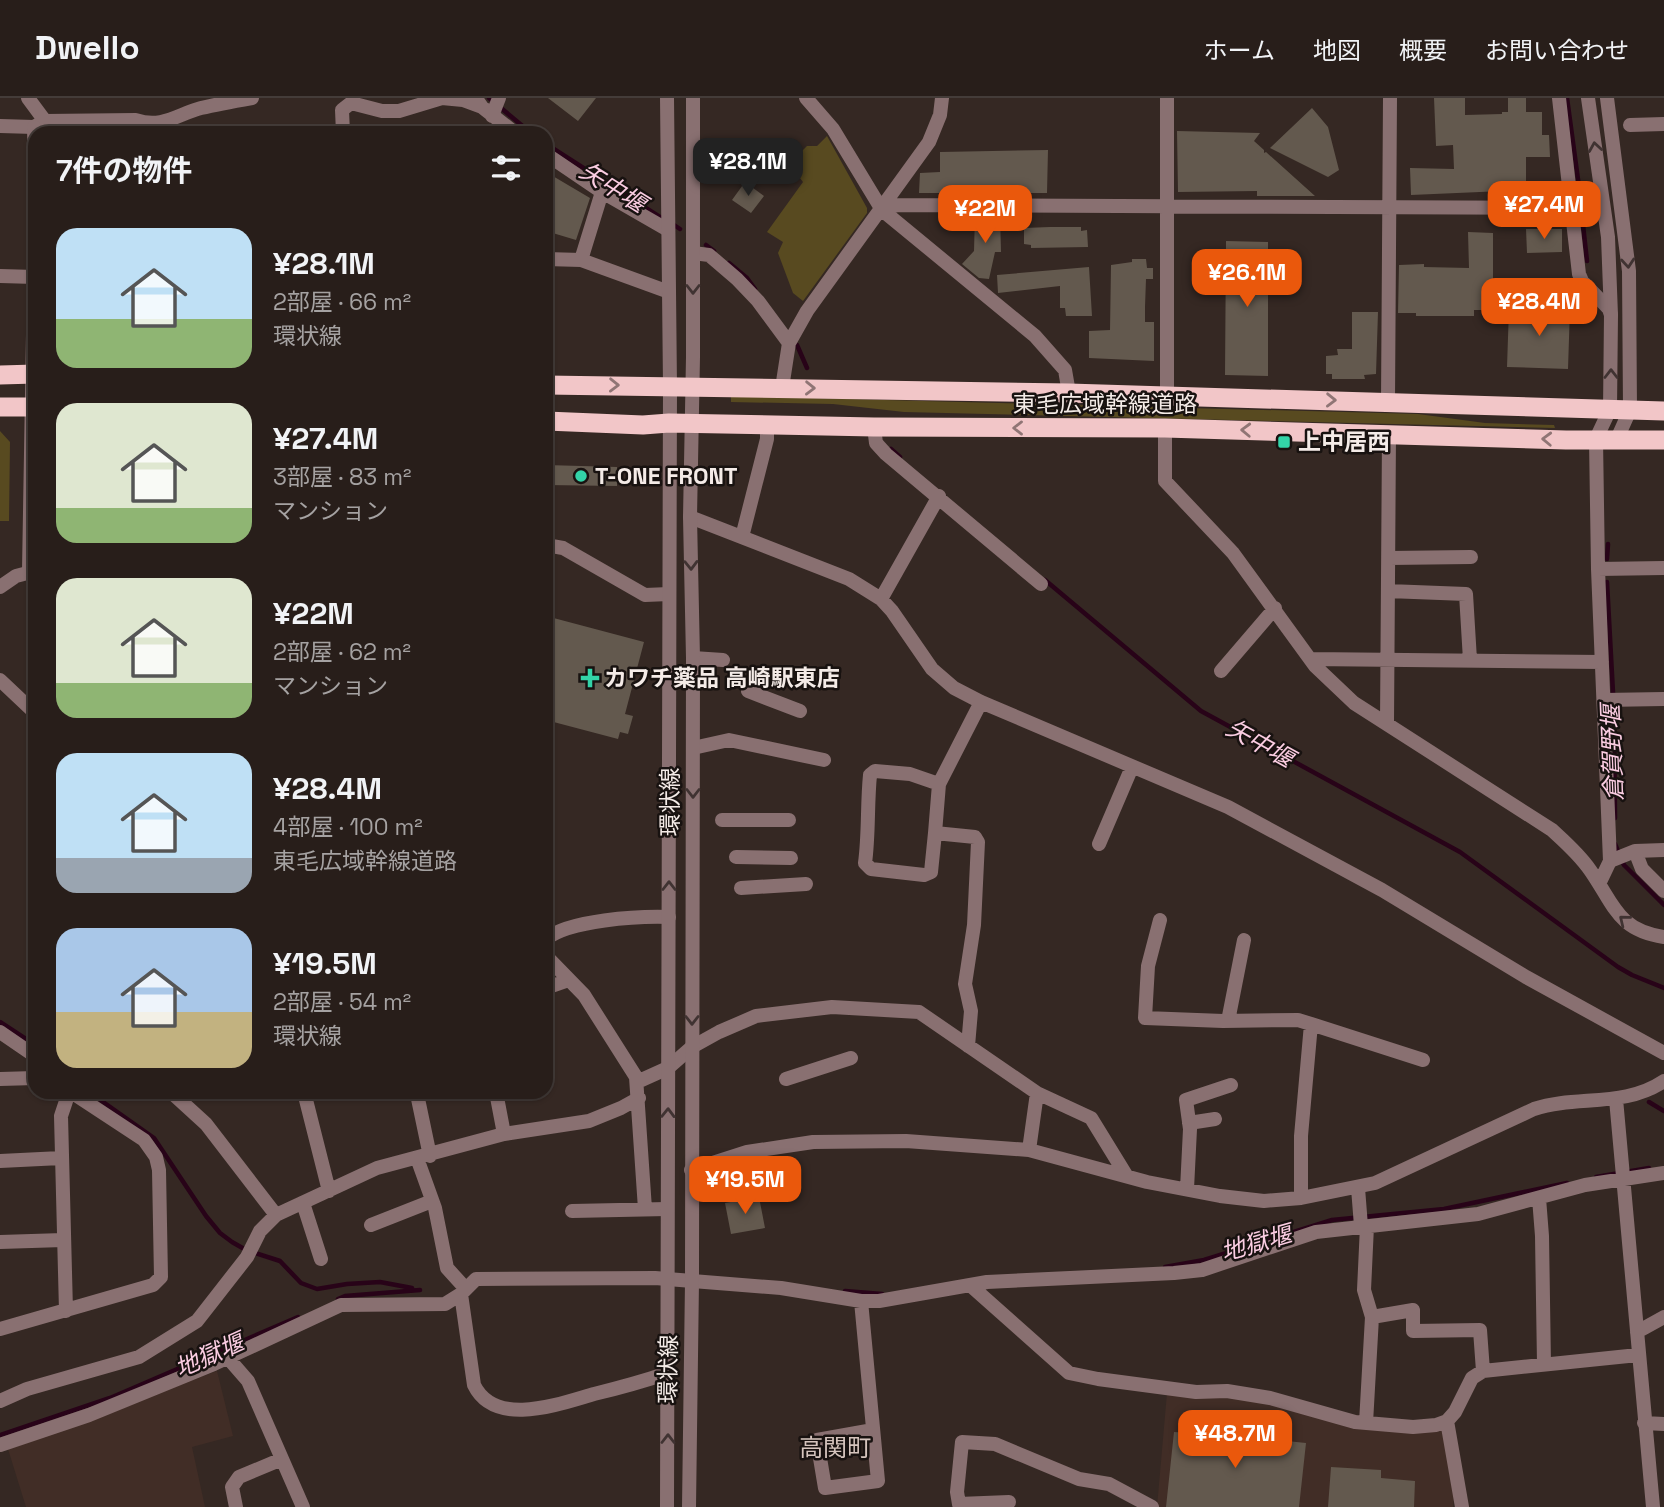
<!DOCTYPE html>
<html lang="ja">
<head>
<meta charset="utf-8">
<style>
  body { margin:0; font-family:"Space Grotesk","Noto Sans JP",sans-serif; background:#302723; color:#f1f3f6; height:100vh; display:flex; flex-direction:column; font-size:26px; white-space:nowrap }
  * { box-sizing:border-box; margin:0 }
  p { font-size:23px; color:#a5a2a2 }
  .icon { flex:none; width:38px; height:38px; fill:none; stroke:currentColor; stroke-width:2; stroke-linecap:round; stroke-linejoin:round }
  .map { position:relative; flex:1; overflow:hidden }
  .sheet { position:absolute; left:28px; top:28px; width:525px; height:973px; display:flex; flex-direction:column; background:#281e1a; border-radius:21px; box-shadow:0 2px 5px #0004,0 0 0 2px #443c39 }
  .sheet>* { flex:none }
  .price { position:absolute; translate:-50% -60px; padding:0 16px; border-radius:14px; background:#ea580c; color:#fff; font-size:23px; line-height:46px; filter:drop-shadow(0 2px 4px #0008) }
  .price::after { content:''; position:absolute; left:50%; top:42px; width:21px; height:16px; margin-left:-10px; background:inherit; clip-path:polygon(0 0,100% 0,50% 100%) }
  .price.on { background:#222; color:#fff }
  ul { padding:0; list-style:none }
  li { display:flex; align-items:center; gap:21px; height:175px; padding:0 28px }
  li span { display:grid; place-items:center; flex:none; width:196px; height:140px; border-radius:21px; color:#555 }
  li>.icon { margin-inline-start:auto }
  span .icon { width:84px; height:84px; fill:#fffc; stroke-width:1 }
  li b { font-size:30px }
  h2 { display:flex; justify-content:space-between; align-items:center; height:84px; padding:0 28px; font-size:30px }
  header { display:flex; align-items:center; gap:42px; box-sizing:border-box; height:98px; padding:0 35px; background:#281e1a; border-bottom:2px solid #443c39 }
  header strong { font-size:33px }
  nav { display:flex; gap:38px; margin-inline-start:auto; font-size:24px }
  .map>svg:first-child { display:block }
  .built { fill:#412d26 }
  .green { fill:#584a20 }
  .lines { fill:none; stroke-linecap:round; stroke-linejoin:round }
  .stream { stroke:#280318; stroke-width:4.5 }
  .building { fill:#63594e }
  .minor { stroke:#897071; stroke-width:14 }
  .tertiary { stroke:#897071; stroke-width:14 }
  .trunk { stroke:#f2c6c8; stroke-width:19 }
  .oneway { stroke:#403332 }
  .oneway2 { stroke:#907575 }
  .poi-dot { fill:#33d4a8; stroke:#181210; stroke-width:2.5 }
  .labels { text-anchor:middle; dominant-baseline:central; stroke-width:5; stroke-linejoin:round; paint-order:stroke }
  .street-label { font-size:23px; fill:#f4ebe7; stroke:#181210 }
  .poi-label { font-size:23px; font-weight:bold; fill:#f4ebe7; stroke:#181210; text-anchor:start }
  .water-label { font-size:24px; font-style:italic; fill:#fbcde2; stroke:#181210 }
  .neighbourhood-label { font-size:24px; fill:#d5c4bd; stroke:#181210 }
</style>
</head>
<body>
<header>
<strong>Dwello</strong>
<nav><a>ホーム</a><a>地図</a><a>概要</a><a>お問い合わせ</a></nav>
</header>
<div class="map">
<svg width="1664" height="1409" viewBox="0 0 1664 1409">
  <rect width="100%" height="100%" fill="#352823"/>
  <path class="built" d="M217,1273L233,1338L192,1349L205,1409H26L8,1351Z
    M1167,1295L1234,1299L1444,1330L1454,1398L1453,1409H1157Z"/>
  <path class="green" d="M827,38L867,110V115L803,203L793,195L778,155L783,144L767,134L803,84L789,66L807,48H817Z
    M731,298L1418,316L1485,325L1554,327L1555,330L904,314L833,306L731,304Z
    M0,333L10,344L9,423H0Z"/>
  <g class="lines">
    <path class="stream" d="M489,0L531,35
      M1567,0L1580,96
      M546,46L663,121
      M671,125L680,131
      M1583,127L1587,163
      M706,147L714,153
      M729,165L747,180L755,191
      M797,247L807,270
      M891,351L900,359
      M1607,461L1608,446
      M1045,482L1201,613L1460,754L1618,869L1632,877L1664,890
      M1607,484L1614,613L1615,720
      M1615,746L1624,767L1664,807
      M0,924L35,947
      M89,994L154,1040L206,1118L220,1135L232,1144L246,1152L280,1163L301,1185L317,1191L347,1186L380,1184L412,1190
      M1649,1004L1664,1013
      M1596,1079L1649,1070
      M1165,1169L1204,1162L1332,1122L1444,1111L1567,1085
      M845,1193L882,1196
      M338,1201L345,1198L420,1192
      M0,1337L110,1300L298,1219"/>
  </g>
  <path class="building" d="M548,0H596L578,23Z
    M1434,0H1465V17L1502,16V14H1508V0H1526V14H1542V37H1549L1550,59H1526V84H1553L1554,100H1503V93L1411,97L1410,70L1454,71L1453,47L1436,48Z
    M1312,10L1328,29L1339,72L1328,79L1270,50Z
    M1177,33L1260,35L1254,43L1264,52V55L1266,54L1315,98H1257V93L1178,94Z
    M1048,52L1047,95H1000V98H975L976,95H919L920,75L940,74V54Z
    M546,74L590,100L576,142L546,133Z
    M745,84L764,98L751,115L732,102Z
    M975,117H1000L1001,154H995L989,181L979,180L962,166L974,153Z
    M1050,129H1081V133L1087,132L1088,149L1031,150V147L1024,146V130Z
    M1526,131H1562V154L1527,155Z
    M1468,134L1493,135V212H1474V218H1416V215H1398L1399,167L1424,166V169L1469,170Z
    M1226,143L1268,144V278L1225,277Z
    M1132,161H1146L1147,170H1153V181H1146L1145,209V224H1154V263L1089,260V233L1110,232L1111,167L1132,164Z
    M1089,169L1092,218H1066L1065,210H1060V188L998,195L997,177Z
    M1509,210H1570L1568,271L1507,269Z
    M1352,214H1378L1376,276L1364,277L1365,281H1332V276H1326V258L1338,257L1337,251H1352Z
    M546,367L617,369V388L546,387Z
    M546,518L644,544L625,616L633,618L628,636L620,634L618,641L546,622Z
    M759,1099L765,1130L731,1136L725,1105Z
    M1209,1327L1267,1334V1341L1306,1345L1299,1409H1166L1174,1334L1208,1336Z
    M1331,1369L1381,1372V1380L1415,1383L1414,1409H1328Z"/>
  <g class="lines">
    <path class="minor" d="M28,0L45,23
      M806,0L833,31L882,112L1035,238L1065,272L1069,295
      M1167,0V299
      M1559,0L1579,176L1582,183L1609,211L1611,217
      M477,2L482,9L515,35
      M492,18L499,0
      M1630,27L1664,26
      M0,28L34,29L45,23L136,22C162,31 178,16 201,10C218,6 235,3 252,0
      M343,35L342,12L351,5L382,13H399L442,0L463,2L482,9
      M546,56L602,94L668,132
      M882,112L897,107L1573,110
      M693,155L709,157L737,181L758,203L789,245
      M546,161L581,162L669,194
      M581,162L602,94
      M0,178L35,179
      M782,290L789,245L807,213L929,44L940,17L942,0
      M1388,303L1390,0
      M874,329L876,345L886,356L1041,486
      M1165,330V383L1233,455L1315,568L1354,605L1552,732C1566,745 1579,756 1590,772C1614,806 1617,832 1664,839
      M1596,341L1598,471L1610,763
      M690,419L849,481L881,501L892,513L932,571L954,590L981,604L1228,709L1382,792L1526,879L1664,955
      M742,439L767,341V328
      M546,447L563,450L645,497L669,496
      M1389,460L1471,459
      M1598,471L1664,470
      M0,489L16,478L35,473
      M1388,493L1466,496L1470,562
      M881,501L939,398
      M693,560L723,562
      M1310,561L1602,564
      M1221,573L1275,510
      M0,582L35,615
      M748,593L800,613
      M1604,602L1664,601
      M1387,626L1389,336
      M693,650L729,642L824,662
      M722,722H789
      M935,735L931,774L924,777L871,771L865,765C869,736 867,707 870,677L875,673L910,676L939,686
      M1099,746L1132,669
      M1635,753L1642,771L1664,793
      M736,759L791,760
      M1599,786L1610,763L1635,753L1664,752
      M741,790L806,786
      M1160,822L1148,868L1145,920L1223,923L1298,922L1311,926L1301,1038V1100
      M546,841C569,822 638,818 669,819
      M546,858L584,897L636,979L645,1111
      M546,890L569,882
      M1228,923L1244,842
      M1311,926L1423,962
      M0,934L35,958
      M968,948L971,913L965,886L974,827L978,744L975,739L935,735L939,686L981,604
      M0,981L35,980
      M786,981L851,960
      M637,984L668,970L692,949L719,934L756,918L832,909L919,914L1037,995L1091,1020L1126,1077
      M171,994L206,1026L276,1117
      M304,994L329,1093
      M496,994L504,1036
      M417,996L430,1058
      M1616,1001L1653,1409
      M1189,1025L1215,1021
      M1029,1052L1037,995
      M417,1060L435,1110L447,1170L466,1191
      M0,1063L61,1060
      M691,1072L747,1054L813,1044L906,1043L1029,1052L1147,1084L1220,1098L1264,1103L1301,1100L1375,1085L1534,1011C1577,997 1624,1010 1664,983
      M1358,1090L1361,1128
      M1187,1091L1190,1031L1186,1002L1231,987
      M1539,1100L1542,1138L1544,1266
      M303,1105L321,1161
      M572,1113L667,1111
      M371,1127L432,1103
      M0,1144L63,1142
      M970,1187L1069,1275L1098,1281L1196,1294L1227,1293L1270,1300L1355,1324L1413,1329L1436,1327L1447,1323L1455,1314L1472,1280L1483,1273L1638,1257
      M461,1196L474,1287C495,1330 559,1306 594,1296C619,1290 644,1283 668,1275
      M861,1203L878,1383L825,1390L817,1342L873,1332
      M66,1213L61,1018L69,994
      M1372,1219L1413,1212V1233L1480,1232L1483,1273
      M0,1231L153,1187L161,1179L159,1072L156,1059L144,1042L71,994
      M1637,1234L1664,1219
      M228,1260L248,1283L303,1409
      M0,1303L27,1291L139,1259L197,1223L247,1159L260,1133L276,1117L377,1070L504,1036L589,1023L621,1010L639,1000
      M1447,1323L1462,1409
      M1366,1325L1372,1219L1364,1192L1367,1128
      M1644,1325L1664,1326
      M0,1347L89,1317L214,1266L341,1207L445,1206L461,1196L476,1181L655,1180L781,1190L861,1203H879L987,1184L1174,1175L1202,1172L1316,1134L1478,1116L1585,1087L1664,1075
      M1009,1404L959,1406L957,1394L962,1344L995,1346L1079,1381L1109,1386L1152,1409
      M236,1409L232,1389L239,1379L282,1361"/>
    <path class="tertiary" d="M667,0L670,288L667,1409
      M1588,0L1608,139L1611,217L1610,311L1596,341
      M1607,0L1629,173L1630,312L1617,341
      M34,29L35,75
      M29,473L35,118
      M689,1409L692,1183L693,560L690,419L693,259V0"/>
    <path class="trunk" d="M0,277L35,276
      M546,287L1069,295L1664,313
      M0,309H35
      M546,323L643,327L669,325L874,329L1165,330L1566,342H1664"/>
  </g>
  <defs><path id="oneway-chevron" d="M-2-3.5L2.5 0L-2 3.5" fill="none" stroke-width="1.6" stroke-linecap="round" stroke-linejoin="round" transform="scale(1.75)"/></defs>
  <g class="oneway">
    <use href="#oneway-chevron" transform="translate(1595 49) rotate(-99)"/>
    <use href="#oneway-chevron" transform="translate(1628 165) rotate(85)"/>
    <use href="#oneway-chevron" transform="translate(693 191) rotate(90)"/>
    <use href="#oneway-chevron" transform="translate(1611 276) rotate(-90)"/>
    <use href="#oneway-chevron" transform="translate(691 467) rotate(89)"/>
    <use href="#oneway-chevron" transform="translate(693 695) rotate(90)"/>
    <use href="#oneway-chevron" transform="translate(669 788) rotate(-90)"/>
    <use href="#oneway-chevron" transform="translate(1624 822) rotate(-141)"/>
    <use href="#oneway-chevron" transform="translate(692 922) rotate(90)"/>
    <use href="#oneway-chevron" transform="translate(668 1015) rotate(-89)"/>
    <use href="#oneway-chevron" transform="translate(668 1341) rotate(-90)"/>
  </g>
  <g class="oneway2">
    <use href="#oneway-chevron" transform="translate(614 287) rotate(1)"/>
    <use href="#oneway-chevron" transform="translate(810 290) rotate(1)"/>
    <use href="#oneway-chevron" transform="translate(1331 302) rotate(1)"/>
    <use href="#oneway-chevron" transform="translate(1018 330) rotate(-180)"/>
    <use href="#oneway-chevron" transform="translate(1246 332) rotate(-178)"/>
    <use href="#oneway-chevron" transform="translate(1547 341) rotate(-178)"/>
  </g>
  <g class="poi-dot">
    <rect x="1277" y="337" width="14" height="14" rx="3.5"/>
    <circle cx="581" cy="378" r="7"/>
    <path d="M586.5 569.5h7v7h7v7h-7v7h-7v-7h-7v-7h7z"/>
  </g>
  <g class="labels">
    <g class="street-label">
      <text x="1105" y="306">東毛広域幹線道路</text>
      <text transform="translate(670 704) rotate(-90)">環状線</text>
      <text transform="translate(668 1271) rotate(-89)">環状線</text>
    </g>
    <g class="poi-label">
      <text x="1298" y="344">上中居西</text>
      <text x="595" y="378">T-ONE FRONT</text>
      <text x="604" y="580">カワチ薬品 高崎駅東店</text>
    </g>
    <g class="water-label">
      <text transform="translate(613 89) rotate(32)">矢中堰</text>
      <text transform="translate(1260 645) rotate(29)">矢中堰</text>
      <text transform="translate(1612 655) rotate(-92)">倉賀野堰</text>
      <text transform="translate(1256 1145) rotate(-16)">地獄堰</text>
      <text transform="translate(209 1257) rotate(-24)">地獄堰</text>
    </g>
    <g class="neighbourhood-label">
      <text x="835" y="1349">高関町</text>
    </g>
  </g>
</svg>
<b class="price on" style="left:748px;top:100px">¥28.1M</b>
<b class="price" style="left:1544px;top:143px">¥27.4M</b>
<b class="price" style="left:985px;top:147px">¥22M</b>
<b class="price" style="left:1247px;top:211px">¥26.1M</b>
<b class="price" style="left:1539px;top:240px">¥28.4M</b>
<b class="price" style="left:745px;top:1118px">¥19.5M</b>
<b class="price" style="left:1235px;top:1372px">¥48.7M</b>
<section class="sheet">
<h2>7件の物件<svg class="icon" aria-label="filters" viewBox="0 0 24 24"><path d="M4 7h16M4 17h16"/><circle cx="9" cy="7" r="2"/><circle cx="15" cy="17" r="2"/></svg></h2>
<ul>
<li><span style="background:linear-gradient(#bfe0f5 65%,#8fb573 0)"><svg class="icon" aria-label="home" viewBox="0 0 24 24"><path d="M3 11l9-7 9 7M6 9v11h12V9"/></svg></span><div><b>¥28.1M</b><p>2部屋 · 66 m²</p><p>環状線</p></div></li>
<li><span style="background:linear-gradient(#dfe7d0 75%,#8fb573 0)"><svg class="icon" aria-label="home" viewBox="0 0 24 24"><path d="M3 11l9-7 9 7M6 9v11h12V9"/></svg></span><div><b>¥27.4M</b><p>3部屋 · 83 m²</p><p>マンション</p></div></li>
<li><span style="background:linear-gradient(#dfe7d0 75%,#8fb573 0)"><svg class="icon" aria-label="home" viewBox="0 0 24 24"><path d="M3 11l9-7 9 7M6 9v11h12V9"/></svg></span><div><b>¥22M</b><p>2部屋 · 62 m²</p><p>マンション</p></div></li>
<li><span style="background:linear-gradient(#bfe0f5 75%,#9aa5b1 0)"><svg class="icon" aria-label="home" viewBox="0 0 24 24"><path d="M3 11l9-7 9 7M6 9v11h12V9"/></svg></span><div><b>¥28.4M</b><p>4部屋 · 100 m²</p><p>東毛広域幹線道路</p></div></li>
<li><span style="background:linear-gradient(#a9c7e8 60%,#c2b280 0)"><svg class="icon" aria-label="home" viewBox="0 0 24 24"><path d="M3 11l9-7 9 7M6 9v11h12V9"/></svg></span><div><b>¥19.5M</b><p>2部屋 · 54 m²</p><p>環状線</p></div></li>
</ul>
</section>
</div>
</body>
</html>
